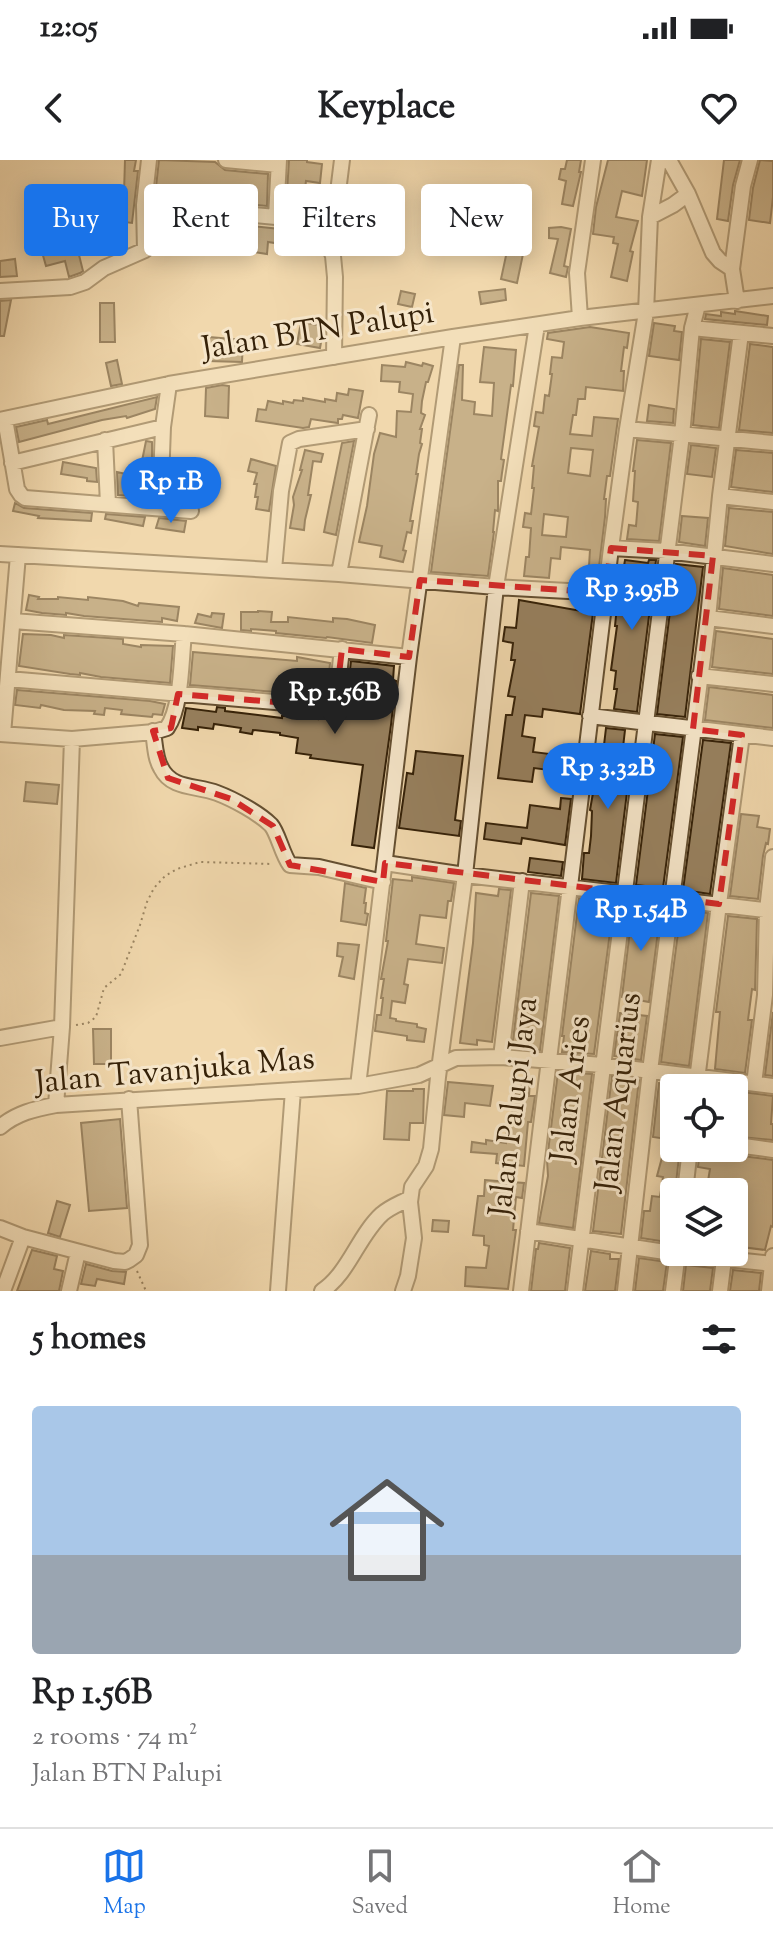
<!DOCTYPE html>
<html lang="en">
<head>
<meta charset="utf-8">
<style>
  body { margin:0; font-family:"Sorts Mill Goudy",serif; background:#f6f6f6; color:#202124; height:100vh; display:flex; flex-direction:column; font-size:30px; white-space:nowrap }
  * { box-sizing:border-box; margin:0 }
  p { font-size:26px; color:#757577 }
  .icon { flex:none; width:44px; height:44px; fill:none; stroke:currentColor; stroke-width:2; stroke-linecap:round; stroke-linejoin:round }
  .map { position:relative; height:1131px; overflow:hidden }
  .details { display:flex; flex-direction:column; background:#fff; flex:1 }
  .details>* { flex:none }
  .guide { position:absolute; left:24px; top:24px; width:726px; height:72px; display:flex; gap:16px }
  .fabs { position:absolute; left:660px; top:914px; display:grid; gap:16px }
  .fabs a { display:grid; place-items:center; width:88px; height:88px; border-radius:8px; background:#fff; box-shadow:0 4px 20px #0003; font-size:40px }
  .price { position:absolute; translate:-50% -68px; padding:0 18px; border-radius:28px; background:#1a73e8; color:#fff; font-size:26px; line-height:52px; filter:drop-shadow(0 2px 4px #0008) }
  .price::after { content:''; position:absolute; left:50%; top:48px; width:24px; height:18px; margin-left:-12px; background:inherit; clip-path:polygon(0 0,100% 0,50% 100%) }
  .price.on { background:#222; color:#fff }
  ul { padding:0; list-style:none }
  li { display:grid; align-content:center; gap:16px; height:424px; padding:0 32px }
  li span { display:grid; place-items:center; height:248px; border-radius:8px; color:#555 }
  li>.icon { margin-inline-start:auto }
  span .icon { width:144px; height:144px; fill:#fffc; stroke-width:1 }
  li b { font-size:34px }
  h2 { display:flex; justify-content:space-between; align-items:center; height:96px; padding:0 32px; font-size:34px }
  .tag { padding:0 28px; border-radius:8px; background:#fff; box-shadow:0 4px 20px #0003; font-size:28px; line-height:72px }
  .tag.on { background:#1a73e8; color:#fff }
  .status { display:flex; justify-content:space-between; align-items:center; height:56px; padding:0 40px; background:#fff; direction:ltr }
  .status svg { height:22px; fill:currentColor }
  header { display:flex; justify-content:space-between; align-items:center; height:104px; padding:0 32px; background:#fff; font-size:36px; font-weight:800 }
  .menu { display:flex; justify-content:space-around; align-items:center; height:112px; border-top:2px solid #e0e0e0; background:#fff; font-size:22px; color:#757577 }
  .menu a { display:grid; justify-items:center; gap:4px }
  .menu .on { color:#1a73e8 }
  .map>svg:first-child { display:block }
  .building { fill:#97805e; stroke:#352108; stroke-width:2; fill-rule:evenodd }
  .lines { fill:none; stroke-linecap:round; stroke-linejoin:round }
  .minor-casing { stroke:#644f31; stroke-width:18 }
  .path { stroke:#352108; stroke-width:2; stroke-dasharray:2 4; stroke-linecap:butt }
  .minor { stroke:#f6e6ca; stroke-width:14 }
  .marked { fill:none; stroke:#d62828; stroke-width:6; stroke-dasharray:16 10; stroke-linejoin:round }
  .labels { text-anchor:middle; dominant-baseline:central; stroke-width:6; stroke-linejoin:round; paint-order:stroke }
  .street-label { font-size:32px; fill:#352108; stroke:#f6e6ca }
</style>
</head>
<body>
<div class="status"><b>12:05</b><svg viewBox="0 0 49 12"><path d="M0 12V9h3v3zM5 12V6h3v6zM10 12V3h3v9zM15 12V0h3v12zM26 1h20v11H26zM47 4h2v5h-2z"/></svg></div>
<header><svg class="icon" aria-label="back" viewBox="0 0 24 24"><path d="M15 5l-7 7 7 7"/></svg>Keyplace<svg class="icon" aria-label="heart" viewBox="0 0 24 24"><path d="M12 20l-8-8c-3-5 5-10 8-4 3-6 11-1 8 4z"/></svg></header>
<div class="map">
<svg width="773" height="1131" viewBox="0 0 773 1131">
  <rect width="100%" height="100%" fill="#f1d8ad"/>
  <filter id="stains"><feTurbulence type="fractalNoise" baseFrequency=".0025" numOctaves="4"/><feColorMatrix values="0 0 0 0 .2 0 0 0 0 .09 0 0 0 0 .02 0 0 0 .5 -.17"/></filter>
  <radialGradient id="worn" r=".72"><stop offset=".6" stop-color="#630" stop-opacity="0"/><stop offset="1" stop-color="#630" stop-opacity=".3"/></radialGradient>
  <path class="building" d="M125,0H136L134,11H138L132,63L116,61L120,32L124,33Z
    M159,0L215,2L225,10L268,14L267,46L155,36Z
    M289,0H307V2L322,4L320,23L306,21L302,51L286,48Z
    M567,0H581L579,12H581L573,46L562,44L566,21L559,19L561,9H565Z
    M608,0H647L642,36L622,31L616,57L638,61L630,91L633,92L627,121L611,117L618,84L613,83L614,77L593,74L596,47Z
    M724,0H740L733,25L728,61L717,59Z
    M760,0L773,1V37L770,63L749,60L753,28Z
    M154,58L174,61V58L299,71L298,80L276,77L275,83L268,82L267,94L247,91L248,81L219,76V80L155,75Z
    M561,67L571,69L564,106L568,107L566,117L550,113L558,79L549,78V68Z
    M76,83L83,111L80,113L69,117L65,101L46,106L42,92Z
    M507,91L523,94L517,123L501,119Z
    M15,99L17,116L0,117V101Z
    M505,129L506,140L481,144L479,132Z
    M401,131L415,134L412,147L398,144Z
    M11,140L4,176H0V141Z
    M100,143H114L115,182H100Z
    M735,151L768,156L767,165L705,159L706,154L721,156V152L735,154Z
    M301,162L324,166L320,188L297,184Z
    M654,163L675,166L674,171L682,172L679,200L649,196Z
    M590,167L629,173L627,188L624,187L621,211H624L623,231L586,227L585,239H578L576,255H573L570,274L592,276L594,257L618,259L610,316H607L604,339H606L605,357L597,423L588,422L590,390L561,387L560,399L551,398L549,418L524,416L526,397H529L531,368L523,367L525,353L531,354L534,328H532L534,306H532L539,267L534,266L536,252L543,253L545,235L549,236L552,214H550L552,197L562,198L564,182L547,179L548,173ZM571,288L593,290L590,316L568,313ZM544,354L568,357L566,377L542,375Z
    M209,177L243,180L242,202L208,201Z
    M701,179L730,182L719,268L693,265Z
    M750,184L773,187V273L739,270Z
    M484,187L516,190L513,226L511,225L501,299L504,300L502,313L501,321H498V351L495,350L493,372H494L488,416L431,412L459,205H463L462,240L475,242L474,254L492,256L494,223L480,222Z
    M117,200L122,224L111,226L106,203Z
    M406,202L422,206L423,203L433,206L428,222H426L422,241L421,253L425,255L420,269H422L420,283L422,284L419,294L416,314H418L410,361H413L411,373L407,372L403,390L406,391L403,402L380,397L382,386L359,382L367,346L374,294L380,273L396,277L397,251L411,252L413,234L399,232L400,222L381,221L382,205L405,207Z
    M222,225L229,226L228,258L205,256L206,228Z
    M349,229L363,231L358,258L343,255L342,259H338V263L311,259L309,267L303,268L256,261L258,249L266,250L268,241L283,244V241L293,243L294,240L303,241V238L325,242V239L336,241L337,233L348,235Z
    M157,237L155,249L127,258L126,256L102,260L19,282L16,267L47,260L48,264Z
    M649,245L674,249L673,263L647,261Z
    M637,280L671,283L659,381L627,379L629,365L636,366L638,342L633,341L635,311H633Z
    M146,281L152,282V303L142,301Z
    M354,281L336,375L324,372L342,283Z
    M691,285L716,288L712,317L687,314Z
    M305,290L323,294L321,302L313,301L308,335H311L305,360L304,370L290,368L294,345L293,337L302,310H300Z
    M736,290L773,293V332L731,327Z
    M251,299L276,306L269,351L256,349L258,337H255L257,324H254L257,313L248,311Z
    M63,302L96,308L97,322L87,321V318L61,314Z
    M144,304L152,306L149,325L139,323Z
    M171,308L186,310L185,319L182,318L178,334L171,332Z
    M117,312L135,316L131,336L118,335Z
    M15,343L24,348L92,353L91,361L38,358L39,356L13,351Z
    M729,348L773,352V394L725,386Z
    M106,354L145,357L143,366L105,359Z
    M682,356L708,358L705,386L679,382Z
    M159,358L186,361L184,372L156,368Z
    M625,400L648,403L649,400H656L637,552L614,549L617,529H614L616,511L611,510L617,466H615L620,417L622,418Z
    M676,404L703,407L685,557L657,554Z
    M723,408L773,415V456L719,449Z
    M29,435L39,437L38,439H58V437L88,440V437L123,441L138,446L139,443L179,447L177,461L162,458V462L84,456L66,453V455L42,453L26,450Z
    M519,440L593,453L580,554L543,549L542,557L525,555L522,576L535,578L533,592L574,597L572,613L534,608L532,622L498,618L506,555H512L515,537L508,536L515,500H511L513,483L503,481L505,467L516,468Z
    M258,451L272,452L271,462H288V457L333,462V458L347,459L375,465L372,483L327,477L326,478L276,473V471L251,469V471L241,470V452H258Z
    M212,453L224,454L222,468L195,463L198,454L211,457Z
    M716,471L773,479V514L712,507Z
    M23,474L51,475L64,478V475L123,479V484L141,487V485L173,486L170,523L101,517L80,513V515L70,514L19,506Z
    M193,492L297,501V497L330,503L327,536L190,525Z
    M351,501L394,506L393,520L396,521L391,565L374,688L352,685L363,605L310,598L311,595L296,593L298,578L280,575V573L253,570L252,574L240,572L241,568L214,564L213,569L198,567V570L182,568L186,548L216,552L217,547L225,548V551L282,558V556H296L318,559V556H337L342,552L346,544Z
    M709,527L773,535V568L705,560Z
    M17,530L150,541L165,544L162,555L153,554L152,557L121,554L122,550L105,548L104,555L94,554L95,551L64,550L41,545L40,548L15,545Z
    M606,568L625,570L621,605L630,607L616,723L582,719L584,693H589L591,676L592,651L590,650L596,616H594L596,602H602Z
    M655,574L683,577L663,728L636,725Z
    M703,580L731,583L710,734L683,730Z
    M416,591L463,596L455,660L461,661L459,676L399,668L407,613L413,614Z
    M26,622L59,625L57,644L24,641Z
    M561,638L571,639L565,685L522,678L521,684L484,679L486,663L527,668L530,645L560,649Z
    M741,654L759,656L757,667L770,669L768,684L766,683L763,696L758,739L730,736Z
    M530,698L563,702L561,716L528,712Z
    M412,717L454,723L451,741H448L446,758L420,755L416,784L444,788L442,803L408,799L404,824L408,825L405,843L392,841L390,858L396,859V861L417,864V867L426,869L424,882L407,880V876L375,871L377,855H381L383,838H381L384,819H381L388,781H386L393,719L412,721Z
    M345,723L366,728L364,743H366L365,753L368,754L366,765L341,761Z
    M499,729L511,730L492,882L477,880V885L460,883L473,783L476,733L498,736Z
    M531,733L559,736L540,890L512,888Z
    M579,738L614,742L594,894L562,892L564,876H562Z
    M633,745L661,748L649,842L622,837Z
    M681,750L708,753L689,906L661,902Z
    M728,756L757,759L755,830L752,829L748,860H752L745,913L715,909L720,852H716Z
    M338,783L359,785L354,819L339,816L343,797L337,796Z
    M773,852V916L765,915Z
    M620,853L647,856L641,900L614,896Z
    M93,869H111V904H94Z
    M558,912L592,914L573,1068L539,1063L548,1016L547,1000Z
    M612,916L639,920L621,1074L593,1071Z
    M522,919L530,920L529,936H535L531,962H528L524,1006L496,1003L497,994L471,992L472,982L486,984V980L506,983L507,965L510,966L514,934L521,935Z
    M448,922L493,926L490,946L465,943L464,957L444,955Z
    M659,923L686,925V928H674V988H680L675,1032L674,1035L671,1034L668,1051L674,1052L673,1083L641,1078L644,1051H650L652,1036L660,1037L663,1017L657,1016L667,979L653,977Z
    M413,929H424L423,963H410L409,980L384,979L387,931H413Z
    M734,931L773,936L771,964H773V980L741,977L736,981L734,985L735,990L742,996L773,1000V1067L771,1066L765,1090L734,1086V1032L707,1027L710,1009L698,1007L700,988H734Z
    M120,959L127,1048L89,1051L81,963Z
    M485,1020L524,1023L522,1038L516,1037L513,1070H516L508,1129L465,1126L466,1107L486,1108L489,1086L484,1085V1076L473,1075L478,1036H484Z
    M57,1041L70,1045L60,1077L48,1073Z
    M433,1060L449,1061L448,1072L432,1071Z
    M539,1083L570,1088L565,1131H531L536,1089H538Z
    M32,1090L57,1096L54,1109L63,1111L59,1131H17Z
    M591,1091L610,1094V1099H619L615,1131H585Z
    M639,1098L667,1102L663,1131H635Z
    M86,1104L112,1111L126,1112L124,1124L97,1119L95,1126L81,1124Z
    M686,1105L713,1108L710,1131H683Z
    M733,1110L761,1113L759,1131H730Z"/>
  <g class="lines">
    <defs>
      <path id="minor" d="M226,0L278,5
        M669,0L688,34L713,93L720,101L732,109
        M144,45L276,57L310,62L322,67L333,96L335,117L334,197
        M276,57L279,0
        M650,57L673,45L688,34
        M322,67L334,47L337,40L342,0
        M0,131L70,127L85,122L104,108L145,90L144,45L149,0
        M737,141L732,109L743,26L750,0
        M580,158L577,113L593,0
        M692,168L773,176
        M453,177L580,158L773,136
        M5,259L17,329L21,335L25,338L191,351
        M0,260L169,224L453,177L409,497L358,926
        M627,269L773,283
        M105,280L108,344
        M12,303L163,267
        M720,336L773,342
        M160,348L163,267L169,224
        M611,388L666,391L773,404
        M0,394L339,414L496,427L605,433
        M274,410L281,331L290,283L299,279L367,269
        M339,414L369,255
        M708,458L773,466
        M13,461L184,474L409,497
        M699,516L773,524
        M8,519L333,547L336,542L342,489
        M590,556L773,578
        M153,571C155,584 155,598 161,608C172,630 197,625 217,633C233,639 259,653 271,665C278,673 282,694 290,705L319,707L383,722
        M0,574L72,579L154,572L167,568C182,547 181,500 184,474
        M3,574L18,395
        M385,703L465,715L773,751
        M0,878L62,867
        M501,897L522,721
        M754,924L765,835L767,750L773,697
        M696,928L719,744L742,575
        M56,945L62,867L72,579
        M0,967C17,953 34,949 56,945L358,926L419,915L456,898L501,897L602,905L773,926
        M744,986L773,990
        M685,1032L690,988
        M0,1068L23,1077L114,1101L125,1102L129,1100L136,1095L140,1085L129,939
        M528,1071L678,1094L773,1104
        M3,1131L23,1077
        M69,1131L78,1092
        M278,1131L293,930
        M322,1131C349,1113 358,1076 382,1054C390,1047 401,1043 410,1038
        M403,1131L408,1116L414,1078L410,1042L412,1027L426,1006L431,989L438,917L465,715L496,427L537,165
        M521,1131L611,388L627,269L646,152L650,57L659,0
        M575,1131L682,275L692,168L698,145
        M625,1131L650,911L708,458L720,336L741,173
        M673,1131L678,1092
        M720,1131L724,1099
        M769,1131L773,1096"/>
    </defs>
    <use href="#minor" class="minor-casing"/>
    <path class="path" d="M76,865L88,863L96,857L104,828L121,814L140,765L147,742L154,728L165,716L177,709L200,702L273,704
      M137,1111L146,1131"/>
    <use href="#minor" class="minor"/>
  </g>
  <path d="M0 0H773V1131H0ZM611,388L713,396L693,569L742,575L719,744L385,703L383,722L290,705L273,666L231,639L168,618L153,571L171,568L178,534L335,547L342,489L409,497L420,420L605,433Z" fill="#f1d8ad" fill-opacity=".55" fill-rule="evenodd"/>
  <path class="marked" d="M611,388L713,396L693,569L742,575L719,744L385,703L383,722L290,705L273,666L231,639L168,618L153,571L171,568L178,534L335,547L342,489L409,497L420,420L605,433Z"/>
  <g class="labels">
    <g class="street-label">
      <text transform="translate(318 172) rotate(-9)">Jalan BTN Palupi</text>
      <text transform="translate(175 912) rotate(-5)">Jalan Tavanjuka Mas</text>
      <text transform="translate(572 929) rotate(-83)">Jalan Aries</text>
      <text transform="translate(620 932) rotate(-83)">Jalan Aquarius</text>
      <text transform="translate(515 947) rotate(-83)">Jalan Palupi Jaya</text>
    </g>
  </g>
  <rect width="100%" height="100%" filter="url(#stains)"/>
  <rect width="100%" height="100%" fill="url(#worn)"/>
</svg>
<div class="fabs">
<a><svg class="icon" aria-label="locate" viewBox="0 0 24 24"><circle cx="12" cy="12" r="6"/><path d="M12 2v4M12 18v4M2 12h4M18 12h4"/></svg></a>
<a><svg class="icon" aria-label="layers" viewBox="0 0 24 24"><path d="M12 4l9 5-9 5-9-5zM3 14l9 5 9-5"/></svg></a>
</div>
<b class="price" style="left:171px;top:365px">Rp 1B</b>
<b class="price" style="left:632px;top:472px">Rp 3.95B</b>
<b class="price on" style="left:335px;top:576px">Rp 1.56B</b>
<b class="price" style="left:608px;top:651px">Rp 3.32B</b>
<b class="price" style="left:641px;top:793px">Rp 1.54B</b>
<div class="guide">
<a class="tag on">Buy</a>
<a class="tag">Rent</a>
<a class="tag">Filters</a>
<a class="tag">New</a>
</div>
</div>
<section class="details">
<h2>5 homes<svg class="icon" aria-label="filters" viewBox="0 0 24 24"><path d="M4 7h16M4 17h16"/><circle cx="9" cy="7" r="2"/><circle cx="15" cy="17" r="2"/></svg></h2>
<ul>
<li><span style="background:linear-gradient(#a9c7e8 60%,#9aa5b1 0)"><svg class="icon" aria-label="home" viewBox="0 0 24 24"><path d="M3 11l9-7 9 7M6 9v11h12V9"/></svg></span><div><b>Rp 1.56B</b><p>2 rooms · 74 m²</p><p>Jalan BTN Palupi</p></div></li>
</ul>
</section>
<nav class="menu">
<a class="on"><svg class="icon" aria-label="map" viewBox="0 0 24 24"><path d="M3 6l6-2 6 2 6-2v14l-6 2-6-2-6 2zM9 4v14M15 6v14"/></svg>Map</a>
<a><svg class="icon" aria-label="saved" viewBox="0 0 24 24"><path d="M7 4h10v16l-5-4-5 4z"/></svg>Saved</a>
<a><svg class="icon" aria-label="home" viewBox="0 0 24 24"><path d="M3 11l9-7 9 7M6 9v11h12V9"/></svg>Home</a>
</nav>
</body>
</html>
